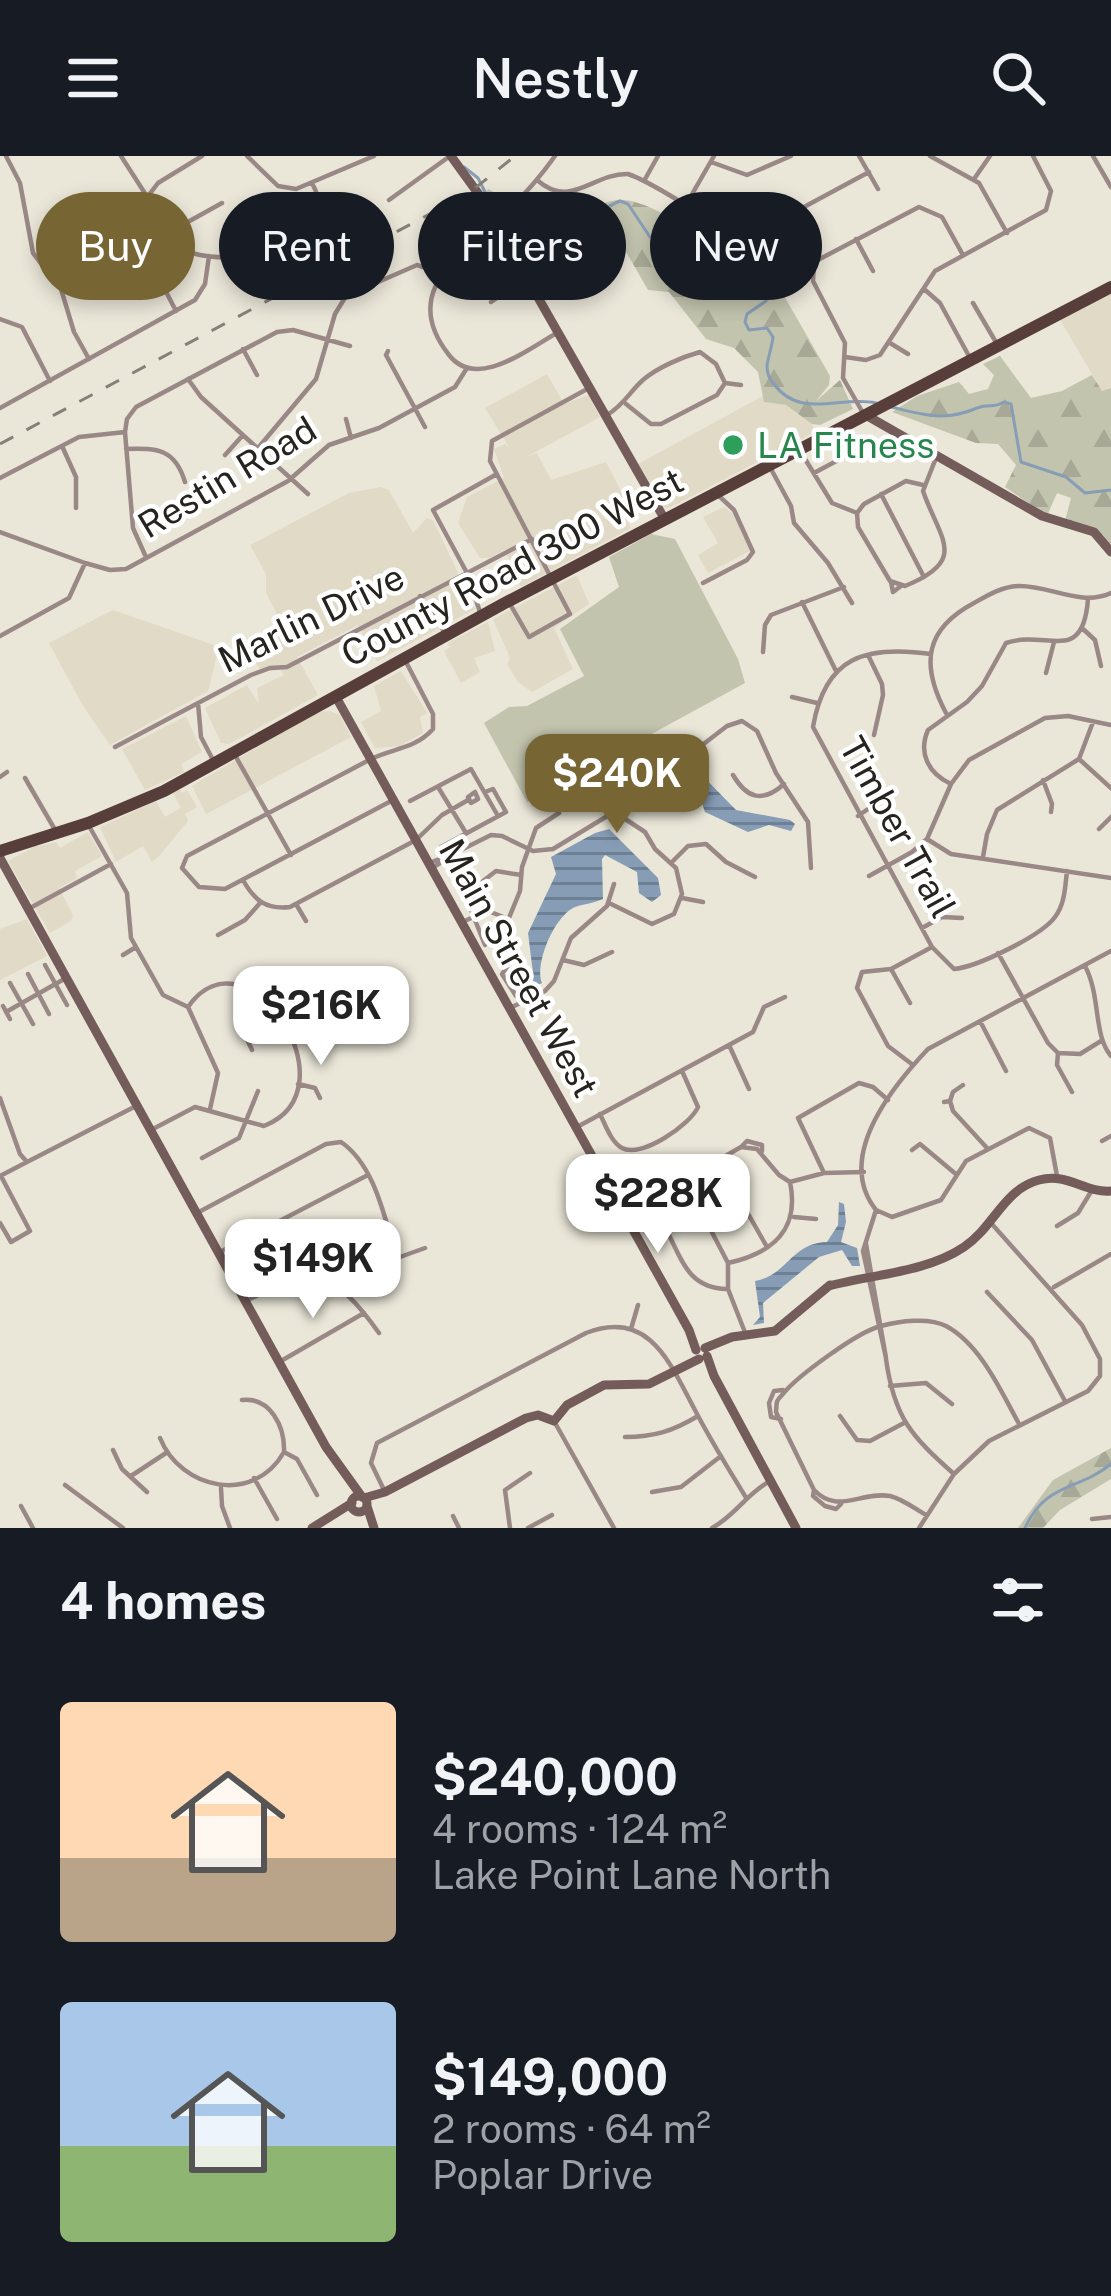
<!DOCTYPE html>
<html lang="en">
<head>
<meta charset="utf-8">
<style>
  body { margin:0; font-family:"Public Sans",sans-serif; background:#20242c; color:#f1f3f6; height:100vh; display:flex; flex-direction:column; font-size:45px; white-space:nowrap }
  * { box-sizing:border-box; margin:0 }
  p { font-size:39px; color:#9ea1a6 }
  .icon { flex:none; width:66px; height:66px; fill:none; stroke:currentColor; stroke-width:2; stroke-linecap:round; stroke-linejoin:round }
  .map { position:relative; height:1372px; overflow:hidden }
  .details { display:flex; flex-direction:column; background:#171b24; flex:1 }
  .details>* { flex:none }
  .banner { position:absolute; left:36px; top:36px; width:1041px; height:108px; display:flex; gap:24px }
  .price { position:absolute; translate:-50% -102px; padding:0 27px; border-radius:24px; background:#fff; color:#222; font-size:39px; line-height:78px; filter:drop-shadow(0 3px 6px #0008) }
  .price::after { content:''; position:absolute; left:50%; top:72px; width:36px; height:27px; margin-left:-18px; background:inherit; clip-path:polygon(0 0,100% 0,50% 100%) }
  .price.current { background:#776634; color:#fff }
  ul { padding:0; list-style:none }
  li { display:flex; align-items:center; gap:36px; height:300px; padding:0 60px }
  li span { display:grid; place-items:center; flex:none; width:336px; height:240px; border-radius:12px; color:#555 }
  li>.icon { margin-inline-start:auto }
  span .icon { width:144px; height:144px; fill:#fffc; stroke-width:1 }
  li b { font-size:51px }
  h2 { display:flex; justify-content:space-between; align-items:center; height:144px; padding:0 60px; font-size:51px }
  .tag { padding:0 42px; border-radius:54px; background:#171b24; box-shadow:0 6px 18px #0003; font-size:42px; line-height:108px }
  .tag.current { background:#776634; color:#fff }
  header { display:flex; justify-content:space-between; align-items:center; height:156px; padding:0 60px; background:#171b24; font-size:54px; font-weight:600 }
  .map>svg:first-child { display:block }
  .built { fill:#e1dac6 }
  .grass { fill:#c2c4ae }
  .forest { fill:url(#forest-firs) }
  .water { fill:url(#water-rules) }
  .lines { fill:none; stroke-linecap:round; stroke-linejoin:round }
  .stream { stroke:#879db6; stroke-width:3 }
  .street { stroke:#998886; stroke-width:4.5 }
  .secondary { stroke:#735c59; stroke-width:9 }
  .primary { stroke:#583e3a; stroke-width:12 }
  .rail { stroke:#848178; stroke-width:3; stroke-dasharray:15 15; stroke-linecap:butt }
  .leisure-dot { fill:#2e9e5b; stroke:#fff; stroke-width:4.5 }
  .labels { text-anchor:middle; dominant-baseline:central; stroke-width:9; stroke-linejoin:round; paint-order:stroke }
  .leisure-label { font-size:36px; fill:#27864d; stroke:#fff; text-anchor:start }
  .street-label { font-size:36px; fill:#26241f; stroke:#fff }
</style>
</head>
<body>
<header><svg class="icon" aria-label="menu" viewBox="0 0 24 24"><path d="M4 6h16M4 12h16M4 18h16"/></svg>Nestly<svg class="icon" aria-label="search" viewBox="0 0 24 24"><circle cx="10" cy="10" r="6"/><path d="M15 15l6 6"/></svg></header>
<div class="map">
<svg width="1111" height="1372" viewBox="0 0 1111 1372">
  <defs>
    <pattern id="forest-firs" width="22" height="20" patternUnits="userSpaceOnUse" patternTransform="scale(3)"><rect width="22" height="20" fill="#c2c4ae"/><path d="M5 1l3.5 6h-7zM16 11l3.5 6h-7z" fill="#a7a895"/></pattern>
    <pattern id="water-rules" width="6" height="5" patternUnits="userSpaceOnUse" patternTransform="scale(3)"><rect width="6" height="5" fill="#879db6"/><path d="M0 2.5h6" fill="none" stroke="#6e8093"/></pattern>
  </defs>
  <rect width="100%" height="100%" fill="#eae6d8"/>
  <path class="built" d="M1111,136V232L1102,235L1059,162Z
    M547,218L564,248L588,239L600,261L526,301L537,297L551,324L606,306L627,347L622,355L631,372L521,431L505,394L489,402H480L458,367L467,341L504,322L494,293L505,288L511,294L485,252Z
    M763,240L765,246L786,249L812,268L815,276L669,352L662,351L638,308Z
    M381,331L389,334L413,377L427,362L433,364L475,453L377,505L358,469L297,501L318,539L229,588L221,587L205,552L247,529L259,548L257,532L284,519L281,514L261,516L250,494L283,469L266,437V418L250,389L349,337Z
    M724,351L733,358L750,395L708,417L698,399L718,387L703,361Z
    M577,419L589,448L554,472L573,513L532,536L518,526L507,508L510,502L493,463Z
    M113,454L214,489L218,495L208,535L110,589L83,550L49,487Z
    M488,466L495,495L474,502L480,516L461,527L444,495L450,491L448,487Z
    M401,515L427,557L420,561L423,577L400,590L375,592L361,566L381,555L374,530Z
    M330,555L340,559L351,581L206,658L192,630L296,568L319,556Z
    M186,560L202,596L181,608L184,616L145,634L122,593Z
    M179,633L182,637L187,634L197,651L185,658L188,665L160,699L152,706L143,690L116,706L100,671L156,645L165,661L181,652L173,637Z
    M88,676L102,700L75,715L77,722L59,732L73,759L71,765L50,777L8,705L34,691L56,686L60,692Z
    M27,763L47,800L0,824V773Z"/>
  <path class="grass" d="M651,378L675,383L738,503L745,527L527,646L484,567L509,551L527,550L584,520L560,473L619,431L609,401Z"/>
  <path class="forest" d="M488,33L524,52L564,66C581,59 599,46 617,44C652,40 716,95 752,111L764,105L830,220L829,229L816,245L840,224L853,253L820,269L812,268L786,249L764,246L758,216L734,192L706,183L669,136L648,134L618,82L599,81L528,114L505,71L509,59L503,53L497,54L483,41Z
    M1000,200L1031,242L1062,235L1092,219L1102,235L1111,232V393L1103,379L1065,365L1071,342L1057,337L1047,360L1005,331L1016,309L998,288L976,287L892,256L917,240L959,226L969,238L988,233L994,219L983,208Z
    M1111,1292V1323L1060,1354L1043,1372H1018L1053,1324Z"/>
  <path class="water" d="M692,609L736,654L790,664L795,668L791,675L769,669L748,676L705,656L700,642L685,633L682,613Z
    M609,673L658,722L661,739L652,746L639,737L637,716L605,699L602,703L603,743C594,747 584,748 575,751C554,760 534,809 542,827L524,836L533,817L528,777L556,718L551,701L595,677Z
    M839,1046L844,1048L846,1066L841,1086L857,1092L860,1110H852L842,1094L819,1101L763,1147L764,1167L753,1169L760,1161L755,1125C788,1119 791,1087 827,1086L838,1069Z"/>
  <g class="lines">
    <path class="stream" d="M464,11L478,22L487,40L567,73C587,68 600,53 620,45L628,48L650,81L692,87L708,107L767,138L766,145L747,158L745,166L749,174L767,172L773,181C772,191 768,201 767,210C767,218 769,223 774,228C800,264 841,239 876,247
      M891,251C926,259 944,266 977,252C990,247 992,253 1004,246L1011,248L1021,306L1066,321L1085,337L1111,334
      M1025,1372C1046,1326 1078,1335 1111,1308"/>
    <path class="street" d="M6,0L20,27L33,97L61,133L74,176L89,203
      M121,0L146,39
      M247,0L278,30L296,33L374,0
      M555,0C541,20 524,39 507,56C468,95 396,132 449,199C477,235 529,192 557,177
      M859,0L878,33
      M930,0L979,27L1007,77
      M1093,0L1111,31
      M711,6L747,19L791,0
      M974,23L990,0
      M537,24C571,54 592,17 628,18C670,32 721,84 765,72L869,16
      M644,25L658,0
      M389,44L450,0
      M687,47L714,0
      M133,60L158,27L202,0
      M856,83L873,115
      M172,87L186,67L222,47
      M124,110L115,105L95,67C102,61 110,55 120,55C134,56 171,91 192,97C236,110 349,96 312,27
      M163,130L176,155
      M924,133L940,147L970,202
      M491,146L527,122
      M973,147L997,188
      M0,163L22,171L50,225
      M890,187L908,198
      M243,193L257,219
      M388,195L386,199L425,271
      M845,201L866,204L880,199L935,115L1046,54L1051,35L1033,0
      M188,223L201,241L308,338
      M725,227L741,229
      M626,248L651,268H661L717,239L725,227
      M0,252L195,144L205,128L209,100
      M863,257L843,222L845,187L813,125L814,106L919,51L942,61L963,99
      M607,259C624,249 630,235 644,223C659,211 682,201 700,196L716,208L725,227
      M346,263L351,282
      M125,276L133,372L145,399
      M62,290L76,321V352
      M258,292L316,223L335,158L346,140L417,109L441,117
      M126,293C158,292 175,293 185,326
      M802,298L832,347L857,357
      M225,299L243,279
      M771,313L791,350L794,367L828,407L852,447
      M814,317L857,294C886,295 886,318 909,285
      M0,322L79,281L125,276L127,263L136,251L277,176L293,174L350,190
      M881,338L924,421
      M857,357L858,371L890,425L905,430C969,404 940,384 923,335L936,302
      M857,357L864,348L906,325L923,329
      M0,376L85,407
      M891,426L893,436L901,430
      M703,427L747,404L753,396L734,354L719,340
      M420,440L446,478
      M802,446L836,515
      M510,448L529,481L570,458L490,305L492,285L589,232
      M480,456L467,417L433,354L497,318
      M1083,473L1095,484L1101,510
      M0,480L69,442L85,407L110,414L126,413L288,325L329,289L379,272L455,231L467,212
      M763,496L765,469L771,459L844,431
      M931,498C866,489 825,500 813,571L932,791L954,813C977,811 1041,780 1055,761C1065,748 1065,731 1067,715
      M868,499L882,528L883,539L874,579
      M1046,517L1054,486
      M792,541L817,547
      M198,547L201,581L213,604
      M946,557C920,508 925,473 974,447C988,439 1001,431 1018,430C1050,429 1080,451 1111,437
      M115,591L251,519L270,512L287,511L532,383
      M236,601L291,699
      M1079,603L1111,632
      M733,619C747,643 763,647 784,628
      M0,621L7,616
      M25,622L54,672
      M1043,624L1052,648L1051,656
      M951,628C928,617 918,597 928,574L967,546L982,530L1006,487C1047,473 1083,510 1088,443
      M438,631L466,677
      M475,636L478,643L471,647L468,641Z
      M393,644L225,733L199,731L182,712L187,700L371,603C394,592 415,593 433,573V558L405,504
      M410,645L471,613L498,660
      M858,660L888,639
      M89,670L127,737L131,782L163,839L188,851
      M1099,673L1111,661
      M927,683L951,698L1111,722
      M441,691L506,656L493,633L485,636
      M461,694L491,679L502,680L533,695L553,693L609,659L646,613L684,603L727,570L742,565L757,575L776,617L808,666L811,712
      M983,701L987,678L997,654L1079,603L1093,566
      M432,706L461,694L432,712
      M672,706L688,690L706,688L726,706L755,721
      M869,720L912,696L927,683L951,628L969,604L1045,562L1068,560L1111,569
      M243,724C254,744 266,754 290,751L416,684L442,659L468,644
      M682,742L703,746
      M609,747L652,768L674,758L682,738L676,712L655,693L645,676L613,655
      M296,748L306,765
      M32,751L111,708
      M462,766L488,755L506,762
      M922,772L942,761L962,762
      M218,779L245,764L260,747
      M485,789L465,739L496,715L521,719
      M998,797L1048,887L1058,897
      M123,799L136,791
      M563,804L584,809L612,796
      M45,809L67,849
      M1085,810C1101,840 1093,879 1111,900
      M891,813L910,847
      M28,818L49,858
      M10,827L33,868
      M244,831L239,866L252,894
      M516,840L502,818L509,808L504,774L520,735L522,711L536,672L559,657
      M3,850L10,863
      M188,851L218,917L210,953
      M510,852L545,835L554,825L571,782L607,750L614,728
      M6,856L66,822
      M278,860L292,853
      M980,865L1006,915
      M729,889L749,933
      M1058,897L1080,898L1101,885
      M1058,897L1057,909L1072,936
      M913,909L888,890L857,832L862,816L891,813L932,791
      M298,928L315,932L320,942
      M0,942L20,998L27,1006L138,949
      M950,945L953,955L987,992
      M944,946L950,945L953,936L963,929
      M600,958C605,968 611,986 622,992C641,1003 691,968 698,951L682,915
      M577,971L753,876L764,851L785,841
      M151,974L195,951L264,970C357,933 246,767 188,851
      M1102,985L1111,980
      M741,991L747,985L762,989V995
      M912,994L920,988L957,1019
      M202,1002L239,982L258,935
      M824,1017L798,962L859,927L873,931L888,944
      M0,1020L27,1006
      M691,1031L686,1024L696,1017
      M738,1040L767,1091
      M694,1044L671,1057L665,1071C682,1103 687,1132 727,1133
      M876,1054C834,1001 892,931 928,893L1111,795
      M876,1054L892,1061L941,1044L966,1005L1029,972L1050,982L1057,1020
      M197,1057L326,988L341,986C376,1010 385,1065 397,1102
      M794,1061L816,1063
      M0,1067L11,1086L30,1075L1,1020
      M1057,1070L1078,1057L1092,1034
      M665,1071L659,1067V1059L671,1057
      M866,1088L886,1202L863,1095L876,1054
      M222,1095L366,1020
      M728,1107C773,1097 800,1074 790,1026
      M334,1128L352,1110L386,1106L425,1092
      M1054,1131L1111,1098
      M987,1136L1032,1184L1065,1245
      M246,1145C314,1111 334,1114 379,1177
      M631,1173L638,1149
      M746,1179L728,1133V1107L692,1038L696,1017L741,991L757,993L779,1019L790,1026L824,1017L864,1016
      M886,1203C894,1261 911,1280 954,1318
      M281,1205L364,1157
      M890,1230L926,1227L952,1248
      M242,1244C270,1241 285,1270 284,1296
      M840,1260L857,1284L870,1285L904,1267
      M781,1263L771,1261L769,1247L774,1235L783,1234
      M554,1265L614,1372
      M625,1281C654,1281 673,1275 698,1260
      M160,1282C181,1334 254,1349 284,1296
      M113,1294L122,1313L147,1336
      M284,1296L297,1303L317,1339
      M131,1320L166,1297
      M254,1322L277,1363
      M65,1329L123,1372
      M221,1332L222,1350L230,1372
      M814,1334L813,1340L825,1350L836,1353L841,1348
      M385,1336L371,1307L377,1287L586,1177C651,1152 671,1210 696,1256C711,1285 728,1312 745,1340
      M652,1336L681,1331L721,1300
      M21,1350L33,1372
      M926,1359C915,1353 903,1343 890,1340C861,1335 838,1359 814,1334L776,1256C777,1247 775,1246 782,1239C797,1220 859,1175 881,1170C899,1165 929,1161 946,1170C980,1188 1001,1235 1018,1266
      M453,1360L459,1372
      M1092,1363L1111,1361
      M510,1372L505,1334L530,1317
      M528,1372L552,1359
      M712,1372C736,1359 745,1339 770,1325
      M919,1372L954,1318L989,1285L1088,1235L1100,1220V1203L1082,1169L991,1067"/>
    <path class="secondary" d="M451,0L480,40L664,362
      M864,258L1042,360L1094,376L1111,396
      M336,541L689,1174L696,1194
      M0,702L326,1291L362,1341
      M829,1130C873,1118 925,1117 964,1091C993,1072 1004,1033 1039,1024C1067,1016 1085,1037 1111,1035
      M705,1192L732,1181L775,1175L830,1129
      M707,1200L714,1220L796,1372
      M351 1348a8 8 0 1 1 16 0a8 8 0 1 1-16 0Z
      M364,1342L385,1336L526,1262L538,1259L554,1265L567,1249L604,1229L649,1228L699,1203
      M367,1350L374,1372
      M312,1372L352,1347"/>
    <path class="primary" d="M0,695L88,667L164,635L503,448L1111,131"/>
    <path class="rail" d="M0,288L469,37L515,0"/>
  </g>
  <circle class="leisure-dot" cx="733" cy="289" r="12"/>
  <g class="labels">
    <g class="leisure-label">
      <text x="757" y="289">LA Fitness</text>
    </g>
    <g class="street-label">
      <text transform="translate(227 321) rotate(-31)">Restin Road</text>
      <text transform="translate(512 411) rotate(-28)">County Road 300 West</text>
      <text transform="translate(311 462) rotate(-26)">Marlin Drive</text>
      <text transform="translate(898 671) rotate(61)">Timber Trail</text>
      <text transform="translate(519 812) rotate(61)">Main Street West</text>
    </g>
  </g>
</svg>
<b class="price current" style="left:617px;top:680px">$240K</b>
<b class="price" style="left:321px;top:912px">$216K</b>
<b class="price" style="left:658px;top:1100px">$228K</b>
<b class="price" style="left:313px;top:1165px">$149K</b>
<div class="banner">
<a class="tag current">Buy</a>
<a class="tag">Rent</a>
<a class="tag">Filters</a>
<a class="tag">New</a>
</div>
</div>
<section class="details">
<h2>4 homes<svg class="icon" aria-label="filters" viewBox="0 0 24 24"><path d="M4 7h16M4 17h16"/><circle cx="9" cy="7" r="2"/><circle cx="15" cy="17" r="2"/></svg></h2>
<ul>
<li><span style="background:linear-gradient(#ffd9b3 65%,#b9a48a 0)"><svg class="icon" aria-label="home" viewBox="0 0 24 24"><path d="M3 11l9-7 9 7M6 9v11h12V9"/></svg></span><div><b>$240,000</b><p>4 rooms · 124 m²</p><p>Lake Point Lane North</p></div></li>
<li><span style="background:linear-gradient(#a9c7e8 60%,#8fb573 0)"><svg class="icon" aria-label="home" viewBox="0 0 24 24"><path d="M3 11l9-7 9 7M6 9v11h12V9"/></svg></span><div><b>$149,000</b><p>2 rooms · 64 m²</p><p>Poplar Drive</p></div></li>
</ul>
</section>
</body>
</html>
